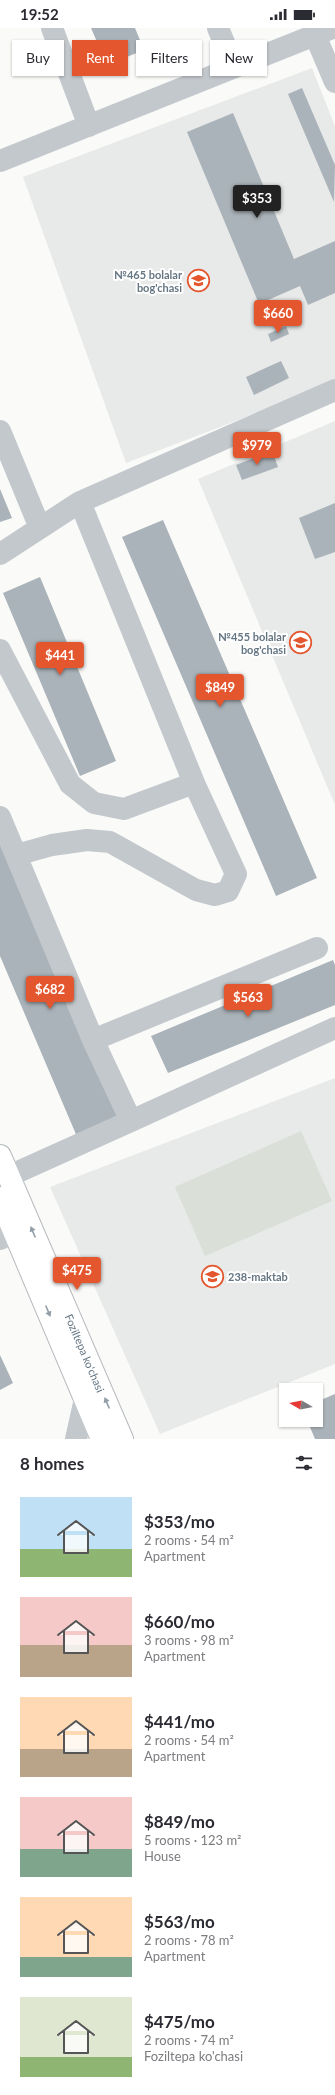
<!DOCTYPE html>
<html lang="en">
<head>
<meta charset="utf-8">
<style>
  body { margin:0; font-family:Lato,sans-serif; background:#f7f7f7; color:#2b2b33; height:100vh; display:flex; flex-direction:column; font-size:15px; white-space:nowrap }
  * { box-sizing:border-box; margin:0 }
  p { font-size:13px; color:#7c7c81 }
  .icon { flex:none; width:22px; height:22px; fill:none; stroke:currentColor; stroke-width:2; stroke-linecap:round; stroke-linejoin:round }
  .map { position:relative; height:1411px; overflow:hidden }
  .side { display:flex; flex-direction:column; background:#fff; flex:1 }
  .side>* { flex:none }
  .top-card { position:absolute; left:12px; top:12px; width:311px; height:36px; display:flex; gap:8px }
  .needle { width:26px; rotate:279deg }
  .tools { position:absolute; left:279px; top:1355px; display:grid; gap:8px }
  .tools a { display:grid; place-items:center; width:44px; height:44px; border-radius:0px; background:#fff; box-shadow:0 1px 3px #0004; font-size:20px }
  .price { position:absolute; translate:-50% -34px; padding:0 9px; border-radius:4px; background:#e4572e; color:#fff; font-size:13px; line-height:26px; filter:drop-shadow(0 1px 2px #0008) }
  .price::after { content:''; position:absolute; left:50%; top:24px; width:12px; height:9px; margin-left:-6px; background:inherit; clip-path:polygon(0 0,100% 0,50% 100%) }
  .price.active { background:#222; color:#fff }
  ul { padding:0; list-style:none }
  li { display:flex; align-items:center; gap:12px; height:100px; padding:0 20px }
  li span { display:grid; place-items:center; flex:none; width:112px; height:80px; border-radius:0px; color:#555 }
  li>.icon { margin-inline-start:auto }
  span .icon { width:48px; height:48px; fill:#fffc; stroke-width:1 }
  li b { font-size:17px }
  h2 { display:flex; justify-content:space-between; align-items:center; height:48px; padding:0 20px; font-size:17px }
  .tag { padding:0 14px; border-radius:0px; background:#fff; box-shadow:0 1px 3px #0004; font-size:14px; line-height:36px }
  .tag.active { background:#e4572e; color:#fff }
  .status { display:flex; justify-content:space-between; align-items:center; height:28px; padding:0 20px; background:#fff; direction:ltr }
  .status svg { height:11px; fill:currentColor }
  .map>svg:first-child { display:block }
  .built { fill:#e8e9e9 }
  .green { fill:#dadfd7 }
  .building { fill:#aab3b9 }
  .lines { fill:none; stroke-linecap:round; stroke-linejoin:round }
  .major-casing { stroke:#b5babe; stroke-width:24 }
  .minor { stroke:#c3c8cc; stroke-width:22 }
  .major { stroke:#fff; stroke-width:22 }
  .oneway { fill:#939fa8 }
  .labels { text-anchor:middle; dominant-baseline:central; stroke-width:4; stroke-linejoin:round; paint-order:stroke }
  .poi-label { font-size:11px; font-weight:bold; fill:#657683; stroke:#fff; text-anchor:end }
  .street-label { font-size:11px; fill:#657683; stroke:#fff }
</style>
</head>
<body>
<div class="status"><b>19:52</b><svg viewBox="0 0 49 12"><path d="M0 12V9h3v3zM5 12V6h3v6zM10 12V3h3v9zM15 12V0h3v12zM26 1h20v11H26zM47 4h2v5h-2z"/></svg></div>
<div class="map">
<svg width="335" height="1411" viewBox="0 0 335 1411">
  <rect width="100%" height="100%" fill="#fafaf8"/>
  <path class="built" d="M312,40L335,98V355L126,435L23,149Z
    M335,393V777L198,451Z
    M335,1050V1336L160,1406L50,1159Z"/>
  <path class="green" d="M301,1103L332,1173L205,1228L175,1159Z"/>
  <path class="building" d="M91,0H135L144,22L107,37Z
    M302,60L335,137L334,174L288,66Z
    M233,85L294,231L335,213V265L308,277L300,258L259,276L187,104Z
    M286,298L289,306L271,314L268,306Z
    M281,333L289,350L254,367L246,349Z
    M272,423L278,439L242,452L236,437Z
    M0,461L12,490L0,494Z
    M335,475V524L315,531L299,490Z
    M163,492L317,850L276,868L122,509Z
    M40,549L116,733L80,748L3,565Z
    M0,807L121,1093L78,1111L0,928Z
    M333,932L335,937V977L168,1045L151,1008Z
    M0,1327L13,1355L0,1362Z
    M335,1366V1411H315L307,1392H316V1374Z"/>
  <g class="lines">
    <defs>
      <path id="major" d="M0,1128L122,1411
        M0,1170L102,1411"/>
    </defs>
    <use href="#major" class="major-casing"/>
    <path class="minor" d="M52,0L89,98
      M218,0L234,39
      M332,0L315,7L335,54
      M0,133L315,7
      M0,403L40,500
      M0,526L80,474L335,362
      M0,622L70,756L94,775L124,781L194,755
      M0,789L93,1012L131,1093L9,1148
      M16,827L52,817L87,812L110,814L196,862L215,867L228,863L236,846L194,755L80,474
      M93,1012L317,920
      M131,1093L335,1000
      M0,1211L15,1204
      M76,1411L85,1371"/>
    <use href="#major" class="major"/>
  </g>
  <defs><path id="oneway-solid" d="M-6-.8H1V-3.2L6.5 0L1 3.2V.8H-6Z"/></defs>
  <g class="oneway">
    <use href="#oneway-solid" transform="translate(33 1204) rotate(-113)"/>
    <use href="#oneway-solid" transform="translate(48 1283) rotate(67)"/>
    <use href="#oneway-solid" transform="translate(107 1375) rotate(-113)"/>
  </g>
  <defs>
    <symbol id="school-ring" viewBox="-11 -11 22 22"><circle r="9.5" fill="#fff" stroke="#e4572e" stroke-width="1.5"/><path d="M0-5L7-2L0 1L-7-2ZM-4 1L0 2.5L4 1V4Q0 6-4 4Z" fill="#e4572e"/></symbol>
  </defs>
  <g fill-rule="evenodd">
    <use href="#school-ring" x="186" y="240" width="25" height="25"/>
    <use href="#school-ring" x="288" y="602" width="25" height="25"/>
    <use href="#school-ring" x="200" y="1236" width="25" height="25"/>
  </g>
  <g class="labels">
    <g class="poi-label">
      <text x="182" y="246">№465 bolalar<tspan x="182" dy="13">bog'chasi</tspan></text>
      <text x="286" y="608">№455 bolalar<tspan x="286" dy="13">bog'chasi</tspan></text>
      <text x="228" y="1248" text-anchor="start">238-maktab</text>
    </g>
    <g class="street-label">
      <text transform="translate(85 1325) rotate(67)">Foziltepa ko'chasi</text>
    </g>
  </g>
</svg>
<div class="tools">
<a><svg class="needle" viewBox="-14 -14 28 28"><path d="M0-13l5 13h-10z" fill="#e53935"/><path d="M0 13l5-13h-10z" fill="#7c7c81"/></svg></a>
</div>
<b class="price active" style="left:257px;top:191px">$353</b>
<b class="price" style="left:278px;top:306px">$660</b>
<b class="price" style="left:257px;top:438px">$979</b>
<b class="price" style="left:60px;top:648px">$441</b>
<b class="price" style="left:220px;top:680px">$849</b>
<b class="price" style="left:50px;top:982px">$682</b>
<b class="price" style="left:248px;top:990px">$563</b>
<b class="price" style="left:77px;top:1263px">$475</b>
<div class="top-card">
<a class="tag">Buy</a>
<a class="tag active">Rent</a>
<a class="tag">Filters</a>
<a class="tag">New</a>
</div>
</div>
<section class="side">
<h2>8 homes<svg class="icon" aria-label="filters" viewBox="0 0 24 24"><path d="M4 7h16M4 17h16"/><circle cx="9" cy="7" r="2"/><circle cx="15" cy="17" r="2"/></svg></h2>
<ul>
<li><span style="background:linear-gradient(#bfe0f5 65%,#8fb573 0)"><svg class="icon" aria-label="home" viewBox="0 0 24 24"><path d="M3 11l9-7 9 7M6 9v11h12V9"/></svg></span><div><b>$353/mo</b><p>2 rooms · 54 m²</p><p>Apartment</p></div></li>
<li><span style="background:linear-gradient(#f6c9c9 60%,#b9a48a 0)"><svg class="icon" aria-label="home" viewBox="0 0 24 24"><path d="M3 11l9-7 9 7M6 9v11h12V9"/></svg></span><div><b>$660/mo</b><p>3 rooms · 98 m²</p><p>Apartment</p></div></li>
<li><span style="background:linear-gradient(#ffd9b3 65%,#b9a48a 0)"><svg class="icon" aria-label="home" viewBox="0 0 24 24"><path d="M3 11l9-7 9 7M6 9v11h12V9"/></svg></span><div><b>$441/mo</b><p>2 rooms · 54 m²</p><p>Apartment</p></div></li>
<li><span style="background:linear-gradient(#f6c9c9 65%,#7fa58c 0)"><svg class="icon" aria-label="home" viewBox="0 0 24 24"><path d="M3 11l9-7 9 7M6 9v11h12V9"/></svg></span><div><b>$849/mo</b><p>5 rooms · 123 m²</p><p>House</p></div></li>
<li><span style="background:linear-gradient(#ffd9b3 75%,#7fa58c 0)"><svg class="icon" aria-label="home" viewBox="0 0 24 24"><path d="M3 11l9-7 9 7M6 9v11h12V9"/></svg></span><div><b>$563/mo</b><p>2 rooms · 78 m²</p><p>Apartment</p></div></li>
<li><span style="background:linear-gradient(#dfe7d0 75%,#8fb573 0)"><svg class="icon" aria-label="home" viewBox="0 0 24 24"><path d="M3 11l9-7 9 7M6 9v11h12V9"/></svg></span><div><b>$475/mo</b><p>2 rooms · 74 m²</p><p>Foziltepa ko'chasi</p></div></li>
</ul>
</section>
</body>
</html>
